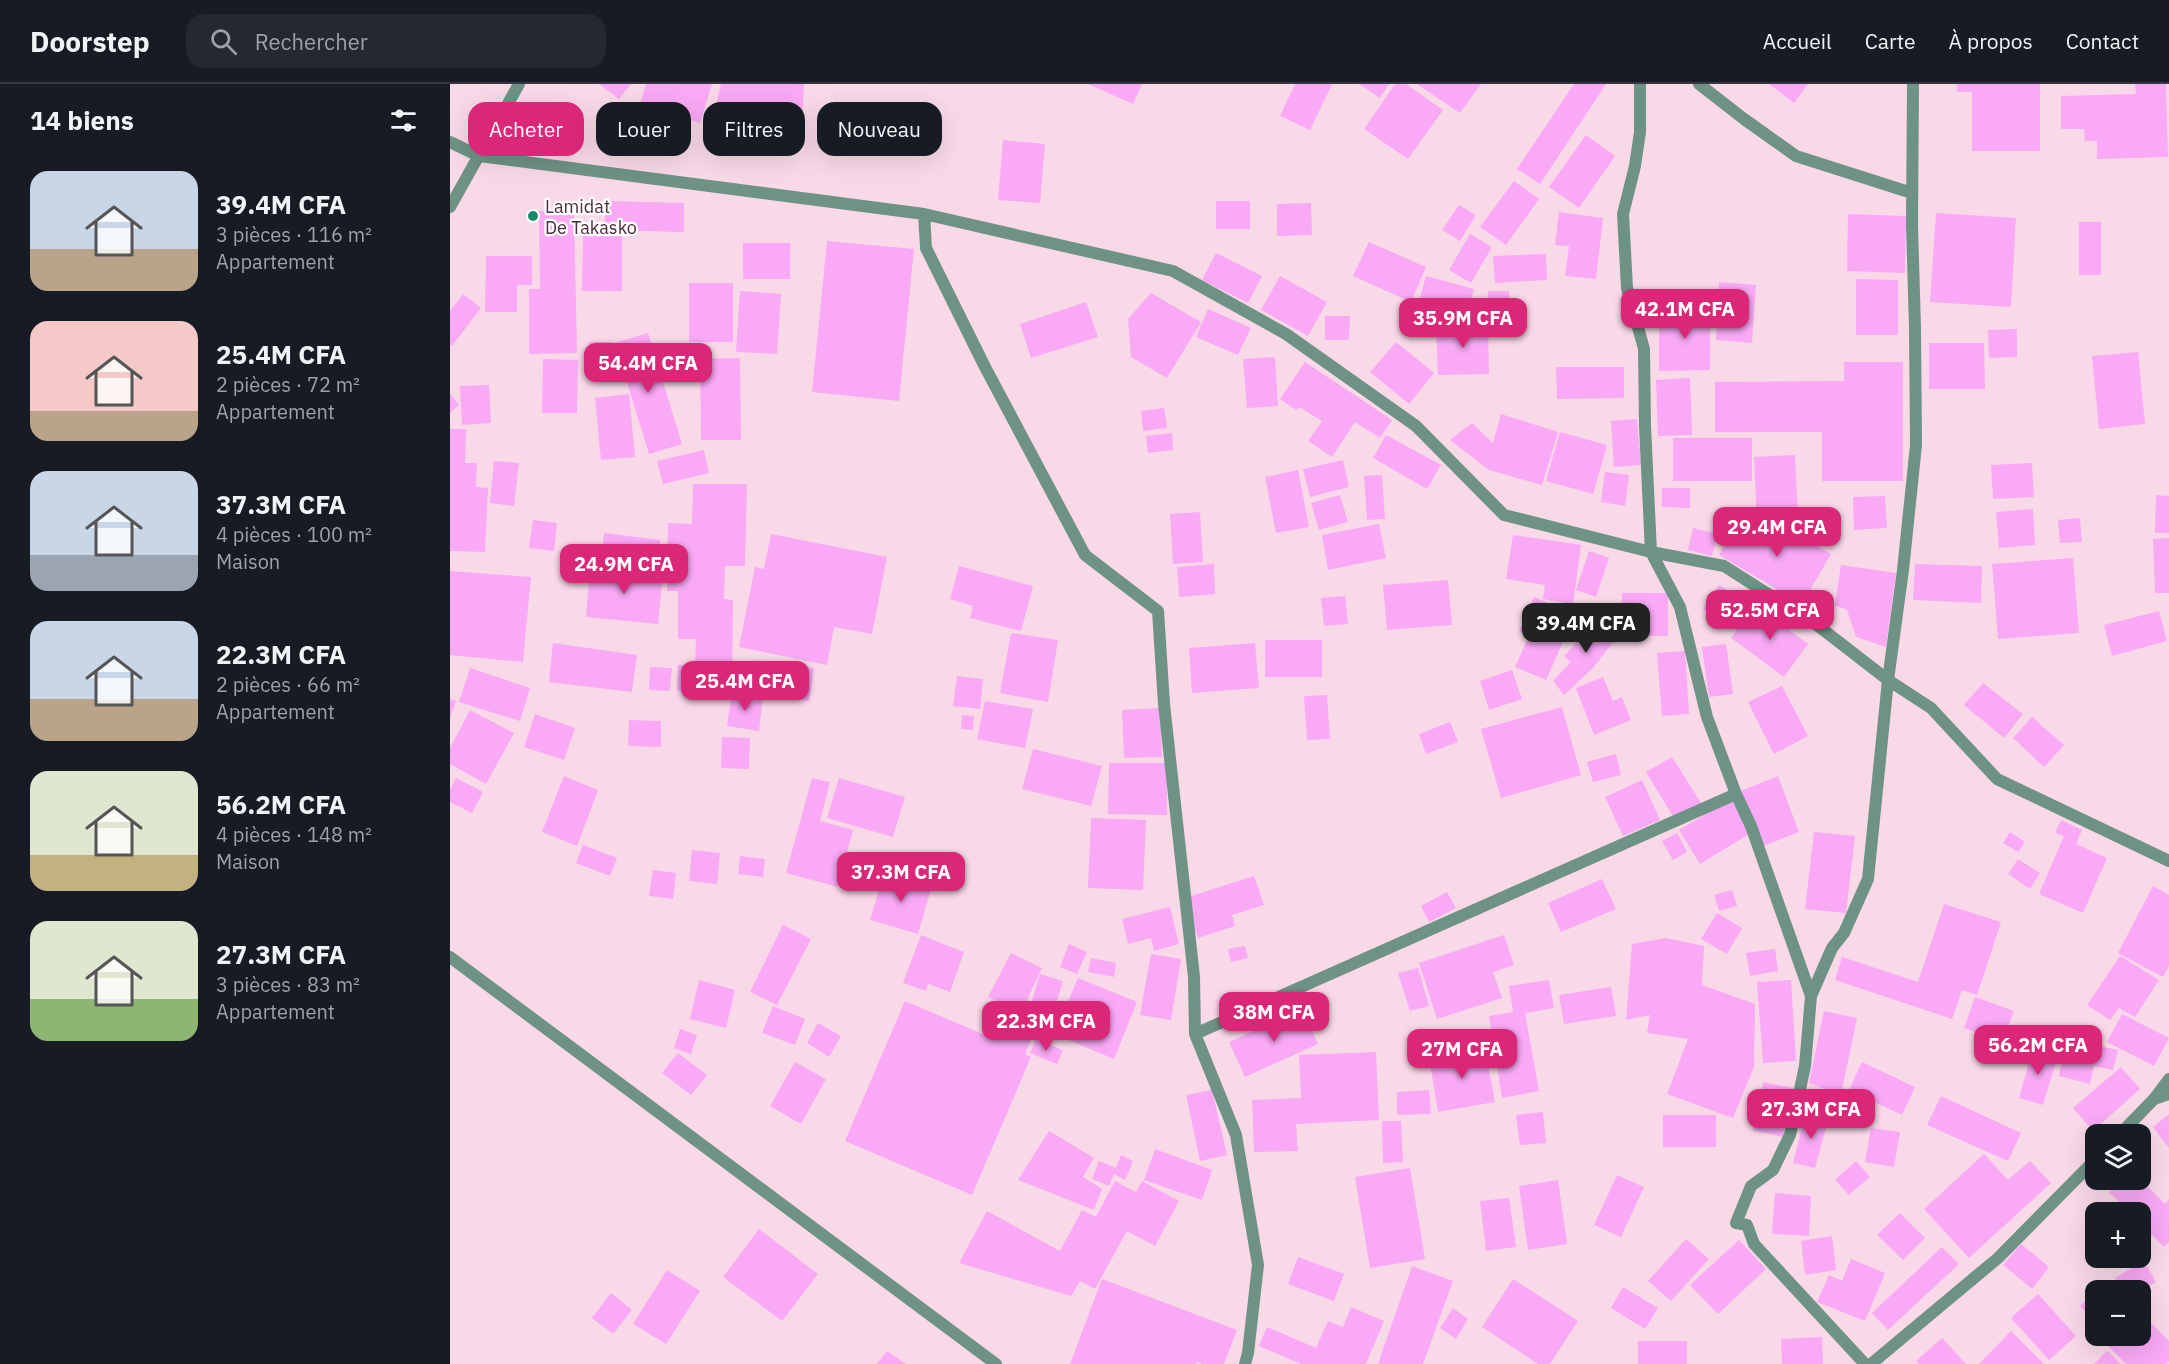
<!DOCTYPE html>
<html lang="fr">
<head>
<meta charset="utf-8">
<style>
  body { margin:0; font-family:"IBM Plex Sans",sans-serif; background:#242831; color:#f1f3f6; height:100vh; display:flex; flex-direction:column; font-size:22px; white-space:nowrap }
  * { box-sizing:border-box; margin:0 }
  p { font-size:20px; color:#9ea1a6 }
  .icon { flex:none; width:33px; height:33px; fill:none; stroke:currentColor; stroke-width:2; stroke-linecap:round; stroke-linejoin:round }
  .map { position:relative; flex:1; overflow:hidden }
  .drawer { display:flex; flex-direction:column; background:#171b24; width:450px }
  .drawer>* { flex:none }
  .guide { position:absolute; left:18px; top:18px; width:570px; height:54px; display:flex; gap:12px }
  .buttons { position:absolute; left:1635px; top:1040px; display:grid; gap:12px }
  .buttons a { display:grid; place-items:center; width:66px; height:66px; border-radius:12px; background:#171b24; box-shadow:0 6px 24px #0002; font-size:30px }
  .price { position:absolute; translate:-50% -51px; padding:0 14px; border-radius:12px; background:#db2777; color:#fff; font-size:20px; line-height:39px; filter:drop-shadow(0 2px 3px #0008) }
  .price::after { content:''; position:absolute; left:50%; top:36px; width:18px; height:14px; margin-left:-9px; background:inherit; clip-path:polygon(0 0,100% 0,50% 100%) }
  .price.active { background:#222; color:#fff }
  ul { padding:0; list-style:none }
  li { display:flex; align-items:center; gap:18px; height:150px; padding:0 30px }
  li span { display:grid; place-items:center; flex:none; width:168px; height:120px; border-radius:18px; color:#555 }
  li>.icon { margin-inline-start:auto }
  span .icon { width:72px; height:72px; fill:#fffc; stroke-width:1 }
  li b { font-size:26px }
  h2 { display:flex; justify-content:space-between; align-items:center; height:72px; padding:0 30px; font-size:26px }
  .chip { padding:0 21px; border-radius:18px; background:#171b24; box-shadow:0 6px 24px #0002; font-size:21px; line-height:54px }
  .chip.active { background:#db2777; color:#fff }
  header { display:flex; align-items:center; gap:36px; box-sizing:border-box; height:84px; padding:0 30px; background:#171b24; border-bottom:2px solid #363941 }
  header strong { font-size:28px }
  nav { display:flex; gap:33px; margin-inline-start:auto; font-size:21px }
  .search { width:420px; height:54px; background:#242831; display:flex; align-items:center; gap:15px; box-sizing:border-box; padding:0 21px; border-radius:18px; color:#9ea1a6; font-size:22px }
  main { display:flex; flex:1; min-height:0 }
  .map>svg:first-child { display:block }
  .building { fill:#f9a9f5 }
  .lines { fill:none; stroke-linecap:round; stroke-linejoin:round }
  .street { stroke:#6e9284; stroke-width:12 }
  .poi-dot { fill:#198b6b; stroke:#fff; stroke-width:2 }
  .labels { text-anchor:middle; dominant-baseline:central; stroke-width:4.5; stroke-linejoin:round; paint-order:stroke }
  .poi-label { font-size:18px; fill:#4b2d3c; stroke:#fff; text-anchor:start }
</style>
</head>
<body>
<header>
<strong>Doorstep</strong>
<div class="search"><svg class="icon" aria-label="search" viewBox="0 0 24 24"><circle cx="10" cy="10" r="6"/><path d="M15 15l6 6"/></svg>Rechercher</div>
<nav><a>Accueil</a><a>Carte</a><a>À propos</a><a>Contact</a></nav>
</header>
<main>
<section class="drawer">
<h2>14 biens<svg class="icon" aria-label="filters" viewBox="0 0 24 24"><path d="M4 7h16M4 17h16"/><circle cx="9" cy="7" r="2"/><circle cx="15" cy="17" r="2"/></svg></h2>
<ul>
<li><span style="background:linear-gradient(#c9d6e8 65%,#b9a48a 0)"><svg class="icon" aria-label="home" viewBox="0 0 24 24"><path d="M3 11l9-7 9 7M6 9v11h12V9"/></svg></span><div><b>39.4M CFA</b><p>3 pièces · 116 m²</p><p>Appartement</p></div></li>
<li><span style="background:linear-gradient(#f6c9c9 75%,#b9a48a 0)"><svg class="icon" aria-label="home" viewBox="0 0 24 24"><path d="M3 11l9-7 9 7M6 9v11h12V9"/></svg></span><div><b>25.4M CFA</b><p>2 pièces · 72 m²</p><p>Appartement</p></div></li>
<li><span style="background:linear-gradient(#c9d6e8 70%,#9aa5b1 0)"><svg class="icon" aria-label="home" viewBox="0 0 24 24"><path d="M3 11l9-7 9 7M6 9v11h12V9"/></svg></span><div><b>37.3M CFA</b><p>4 pièces · 100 m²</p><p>Maison</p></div></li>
<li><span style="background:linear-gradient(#c9d6e8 65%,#b9a48a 0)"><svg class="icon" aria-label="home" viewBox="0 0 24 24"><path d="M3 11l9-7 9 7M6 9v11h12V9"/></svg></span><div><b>22.3M CFA</b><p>2 pièces · 66 m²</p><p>Appartement</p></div></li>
<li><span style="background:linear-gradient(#dfe7d0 70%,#c2b280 0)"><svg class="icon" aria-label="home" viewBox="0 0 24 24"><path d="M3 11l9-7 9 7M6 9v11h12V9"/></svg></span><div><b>56.2M CFA</b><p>4 pièces · 148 m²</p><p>Maison</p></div></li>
<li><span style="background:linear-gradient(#dfe7d0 65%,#8fb573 0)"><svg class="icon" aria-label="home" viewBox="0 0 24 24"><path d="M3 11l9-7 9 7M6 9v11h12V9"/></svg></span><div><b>27.3M CFA</b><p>3 pièces · 83 m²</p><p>Appartement</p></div></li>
</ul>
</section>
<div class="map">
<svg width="1719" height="1280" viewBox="0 0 1719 1280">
  <rect width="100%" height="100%" fill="#f9d9e8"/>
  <path class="building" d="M149,0H181L169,15Z
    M196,0H262L250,39L190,20Z
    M271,0H354L351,60L260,47Z
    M638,0H692L683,20Z
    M845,0H882L860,46L830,32Z
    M909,0H939L930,14Z
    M945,0H956L993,26L958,75L914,45Z
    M967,0H1031L1010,29Z
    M1124,0H1156L1090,100L1067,85Z
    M1319,0H1358L1344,19Z
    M1507,0H1590V67H1522V8H1507Z
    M1685,0H1716L1718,73L1647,75V57H1635L1634,45H1611V12L1686,10Z
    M1136,51L1165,72L1129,124L1099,103Z
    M553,56L595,60L590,119L548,116Z
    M1064,97L1089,115L1056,161L1030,143Z
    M156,117L234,119V148L154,146Z
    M766,117H800V145H766Z
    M861,119L862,151L827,152V120Z
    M1009,121L1026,131L1010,157L992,146Z
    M124,126L127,269L79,270V205H90L89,127Z
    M1109,128L1153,134L1146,195L1115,192L1119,162L1105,161Z
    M1486,129L1566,134L1561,223L1480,218Z
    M1398,130L1456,132L1455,189L1397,187Z
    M1629,138H1651V191H1629Z
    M1020,150L1042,163L1021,199L999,186Z
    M133,152H172V207H132Z
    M377,157L464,165L449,317L362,308Z
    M919,158L976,183L961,218L903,192Z
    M293,159H340V195H293Z
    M766,169L812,192L798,219L752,196Z
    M1096,170L1097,196L1045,199L1043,172Z
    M36,172H82V201H67V228H35Z
    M830,192L877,218L858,252L811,226Z
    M976,192L1024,205L1017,231L969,217Z
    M1406,195L1448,196V251H1406Z
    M1269,198L1306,201L1302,259L1266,256Z
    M239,199H283V258H239Z
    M290,207L331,210L327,270L286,268Z
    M1038,207H1059V235H1038Z
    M701,209L751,238L717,294L681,273L678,235Z
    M13,210L31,224L2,262L0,260V227Z
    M636,218L648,253L581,274L570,240Z
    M1260,224V286L1209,287V225Z
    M758,225L801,244L788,271L746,253Z
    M875,232H900L899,256H875Z
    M1038,238L1039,290L988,291L986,240Z
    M1567,245V273L1539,274L1538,246Z
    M198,249L232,360L199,370L165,259Z
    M139,258H164V288H139Z
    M946,258L984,289L959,320L920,288Z
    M1479,259H1534L1535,305H1479Z
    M1688,268L1695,340L1649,345L1642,272Z
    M825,273L828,322L797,324L793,275Z
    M290,274L291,356H251L250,275Z
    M93,275L128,276L127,329H92Z
    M855,278L942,336L930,354L905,338L882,373L858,357L872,337L849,323L846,326L830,315Z
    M1394,278H1453V397H1372V348H1265V298L1394,297Z
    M1106,283H1174V314L1107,315Z
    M1240,294L1242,351L1208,352L1206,296Z
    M39,301L41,339L12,341L10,302Z
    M0,310L9,321L0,329Z
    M179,310L185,373L151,376L145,314Z
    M714,324L717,344L693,347L691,327Z
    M1051,330L1108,348L1092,401L1039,386L1000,356L1022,339L1043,359Z
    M1187,335L1191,381L1164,383L1161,337Z
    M0,345H16L15,379H27L26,403L38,404L35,468L0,467Z
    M1110,348L1157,361L1143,410L1096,397Z
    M722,349L723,366L698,369L696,352Z
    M936,351L991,381L977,405L923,374Z
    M1223,354H1302V397H1223Z
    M254,366L259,389L213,400L207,377Z
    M1345,371L1348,434L1307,437L1304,373Z
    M893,376L899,403L860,413L853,385Z
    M44,377L69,379L64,422L40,419Z
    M1582,379L1584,413L1543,415L1541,381Z
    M848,386L859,443L826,449L815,393Z
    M1155,388L1179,391L1175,422L1151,418Z
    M932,391L935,435L917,436L914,392Z
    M243,400H297L295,482H275L274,515L283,516L282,608L227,607L228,581H245L246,555H228V507H217L218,439L242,440Z
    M1212,404H1240V424L1212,423Z
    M890,411L898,438L869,446L861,419Z
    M1706,411L1719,412V449H1705Z
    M1435,412L1437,444L1404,446L1403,413Z
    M1583,425L1585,461L1549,464L1546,428Z
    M750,428L753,478L723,480L720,430Z
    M1630,434L1632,458L1610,459L1608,436Z
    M1289,435L1319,452L1326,438L1381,470L1352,520L1269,471Z
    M83,436L107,439L104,467L79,464Z
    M929,440L936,474L878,486L872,451Z
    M1243,444L1268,450L1262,472L1238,466Z
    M154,449L210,456L207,483L151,477Z
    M321,450L437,473L422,550L384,543L377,581L289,563L305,483L314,485Z
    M1063,451L1131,461L1123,520L1093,515L1095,501L1056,495Z
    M1719,454V509H1705L1703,455Z
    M1139,467L1159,474L1146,513L1126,506Z
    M1623,474L1629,549L1548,555L1542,480Z
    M764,480L765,510L729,513L727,483Z
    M1465,480L1532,482L1531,519L1463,516Z
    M1391,481L1446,489L1436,563L1406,553L1397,526L1385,521Z
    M509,482L583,502L571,547L520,534L523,522L500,515Z
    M140,483L213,489L208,540L136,533Z
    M0,487L81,493L73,578L0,571Z
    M998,496L1002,541L937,546L933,501Z
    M1269,501L1299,520L1283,544L1253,525Z
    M1172,509H1218V552H1172Z
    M895,512L898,540L874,542L871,514Z
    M1084,513L1125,531L1096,596L1065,583L1079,552L1069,547Z
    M1306,521L1358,560L1334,593L1281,554Z
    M1709,527L1717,557L1662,572L1654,541Z
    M1150,533L1170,550L1142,585L1114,611L1103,597L1121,578L1114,572Z
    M561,549L608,556L598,618L550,609Z
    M815,556H872V593H815Z
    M103,559L187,571L182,608L99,598Z
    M805,559L809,604L742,609L739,564Z
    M1276,560L1283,610L1259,613L1252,563Z
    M1235,567L1239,630L1212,632L1207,569Z
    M305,576L364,584L359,617L300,608Z
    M200,583L222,584L220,607L199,606Z
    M20,584L80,604L70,637L9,618Z
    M1062,586L1072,615L1039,626L1030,597Z
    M507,592L533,595L530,625L503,622Z
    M1153,593L1163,617L1172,613L1181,636L1144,651L1126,604Z
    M1533,599L1573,630L1554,654L1514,621Z
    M1332,602L1358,652L1324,670L1298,618Z
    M282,608L313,613L309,647L277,642Z
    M877,611L880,655L857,656L854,612Z
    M0,615L6,617L0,634Z
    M535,617L583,625L575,664L527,655Z
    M1112,623L1131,691L1051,714L1031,645Z
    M710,624L712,673L674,674L672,626Z
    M20,626L64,649L36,700L0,680V664Z
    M85,630L125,644L114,676L74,663Z
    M512,631L524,632L523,646L511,645Z
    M1582,633L1614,661L1594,683L1563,654Z
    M179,636L211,637V663L178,662Z
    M1000,638L1008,658L976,670L969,650Z
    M272,653L300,654L299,685L271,684Z
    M583,665L652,682L641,722L572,705Z
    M1166,670L1171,691L1143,698L1137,678Z
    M1222,673L1251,719L1224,734L1196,688Z
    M659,679H717V731L658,730Z
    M114,692L148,706L127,762L92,748Z
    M1328,692L1349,748L1313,762L1291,707Z
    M6,694L33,708L22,729L0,718V706Z
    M362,694L380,698L370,737L403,746L388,803L336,789Z
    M389,694L455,713L443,753L377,734Z
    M1192,696L1210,736L1173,752L1155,713Z
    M1281,715L1301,749L1250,780L1229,746Z
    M641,734L696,736L693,806L638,804Z
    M1611,736L1632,746L1626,760L1657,774L1633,829L1589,810L1614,752L1605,749Z
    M1364,748L1405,752L1396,829L1355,825Z
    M1560,748L1575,758L1568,768L1553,759Z
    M1227,749L1237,768L1223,776L1212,757Z
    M133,761L167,774L160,792L126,779Z
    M242,766L270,769L267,800L239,797Z
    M290,772L315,775L313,793L288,790Z
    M1568,775L1590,789L1580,805L1558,790Z
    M203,786L226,789L223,815L199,812Z
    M434,789L482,802L468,850L420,836Z
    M804,792L814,821L782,831L785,842L748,854L735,814Z
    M1152,795L1166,825L1111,848L1098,819Z
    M1703,802L1719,811V882L1713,893L1668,869Z
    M1282,806L1287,822L1269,827L1264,811Z
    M997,808L1006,824L979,838L971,822Z
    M1494,820L1551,838L1527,911L1512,906L1502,935L1385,896L1392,873L1468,898Z
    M720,823L729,860L704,867L701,854L678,860L672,835Z
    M1267,829L1292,844L1277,870L1251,855Z
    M333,841L361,855L327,921L300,908Z
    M471,851L514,868L500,908L478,900L476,907L453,899Z
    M1054,851L1064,881L1043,888L1052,914L987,935L969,879Z
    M1216,854L1254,862L1252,901L1305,920L1304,983L1283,1034L1217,1010L1238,955L1197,949L1200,931L1176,936L1182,860Z
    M619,860L637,868L627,890L610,883Z
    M795,862L798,874L781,878L778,865Z
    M1325,865L1328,887L1300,892L1296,869Z
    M561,869L592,884L571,929L538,913Z
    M701,870L731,875L721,936L690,931Z
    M1670,872L1709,896L1685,933L1669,924L1660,936L1637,921Z
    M641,874L666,879L664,893L638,888Z
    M968,884L979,922L960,927L948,889Z
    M590,890L613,897L602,934L579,927Z
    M628,894L687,918L664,975L604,950Z
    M249,896L285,906L276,944L240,935Z
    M1099,896L1104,924L1075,929L1089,1007L1052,1014L1039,932L1063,928L1059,902Z
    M1341,896L1346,977L1313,979L1307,898Z
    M1161,903L1166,932L1114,940L1109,911Z
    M1525,913L1564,927L1552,958L1514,944Z
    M455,917L535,951L542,936L582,953L575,970L581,973L522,1111L395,1057Z
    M323,922L355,935L345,961L312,949Z
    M852,925L868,960L795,993L779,958Z
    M1374,927L1407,934L1391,1011L1359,999Z
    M1672,930L1719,954L1704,982L1657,958Z
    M368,939L391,952L379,973L357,959Z
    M230,945L247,951L241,970L224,964Z
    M586,955L613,966L607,980L580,969Z
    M1617,955L1668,966L1663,986L1644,982L1640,1000L1609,992Z
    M1035,963L1045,1018L988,1028L979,973Z
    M1583,964L1608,971L1593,1021L1569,1014Z
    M926,968L929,1036L846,1040L848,1067L804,1068L802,1016L851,1014L849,971Z
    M228,969L257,991L241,1011L212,989Z
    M345,978L376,995L351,1040L320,1022Z
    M1412,978L1465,1003L1452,1031L1399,1006Z
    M1671,983L1690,1005L1643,1047L1623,1024Z
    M1313,998L1343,1004L1333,1053L1303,1046Z
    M762,1006L777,1071L750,1077L736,1011Z
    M979,1006L981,1030L947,1031V1008Z
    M1491,1012L1571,1049L1558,1077L1477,1041Z
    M1093,1028L1096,1059L1070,1061L1066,1031Z
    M1356,1028L1379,1033L1365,1084L1343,1079Z
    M1719,1030V1064L1703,1043Z
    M1213,1031H1266V1063H1213Z
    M932,1037H951L953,1078L933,1079Z
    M1421,1044L1450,1048L1444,1083L1415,1078Z
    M599,1047L644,1074L633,1093L652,1105L644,1126L568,1096Z
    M705,1065L762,1086L752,1116L694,1096Z
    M1534,1070L1558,1096L1580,1077L1601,1099L1519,1174L1474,1125Z
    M671,1071L683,1077L675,1096L664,1090L659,1102L642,1095L649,1077L666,1084Z
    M1406,1077L1420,1093L1399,1111L1385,1096Z
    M960,1084L975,1175L920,1184L905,1093Z
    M1167,1091L1194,1103L1171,1153L1144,1141Z
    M1673,1095H1690L1715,1120L1719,1115V1158L1714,1163L1690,1139V1128H1679L1659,1108Z
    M1108,1096L1117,1160L1078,1166L1069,1102Z
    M665,1097L686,1108L692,1097L729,1117L705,1162L677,1147L645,1205L630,1197L621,1212L509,1179L537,1127L610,1167L632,1126L646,1133Z
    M1325,1109L1361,1112L1359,1152L1322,1150Z
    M1059,1114L1066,1163L1036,1167L1030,1117Z
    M1450,1129L1475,1154L1453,1176L1427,1151Z
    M309,1145L368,1190L332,1237L273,1193Z
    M1382,1152L1386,1186L1355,1191L1351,1157Z
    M1236,1155L1259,1175L1221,1217L1198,1197Z
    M1289,1156L1316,1185L1268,1230L1240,1201Z
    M1571,1160L1599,1183L1582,1205L1553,1181Z
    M1492,1163L1509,1180L1438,1246L1422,1229Z
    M848,1173L894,1190L884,1217L838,1200Z
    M1401,1175L1435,1189L1415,1237L1367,1218L1379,1191L1392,1197Z
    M1694,1177L1706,1198L1690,1207L1672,1206L1665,1194Z
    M962,1182L1003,1197L973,1280H928Z
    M217,1186L250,1207L216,1260L183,1240Z
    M652,1195L787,1246L774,1280H752L747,1278L746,1280H620Z
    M1063,1195L1128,1237L1100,1280H1088L1032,1243Z
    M1173,1203L1208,1224L1195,1245L1161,1224Z
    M1646,1208V1240L1630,1222Z
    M161,1209L182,1226L163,1250L142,1234Z
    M1588,1210L1626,1252L1599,1276L1561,1234Z
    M901,1223L934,1237L916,1280H851L809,1262L817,1243L866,1264L878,1237L893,1243Z
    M1003,1224L1018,1235L1006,1255L990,1244Z
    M1690,1228L1719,1257V1277L1716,1280H1676L1651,1255L1655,1251H1690Z
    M1561,1247L1594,1280H1529Z
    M1372,1253L1373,1280H1332L1331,1255Z
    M1492,1254L1516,1280H1469L1466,1277Z
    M1188,1257H1237V1280H1188Z
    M437,1267L456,1280H427Z
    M1657,1267L1671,1280H1644Z"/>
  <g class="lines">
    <path class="street" d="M1190,0V48L1185,82L1173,130L1177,204L1194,265L1195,342L1201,468L1230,523L1257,633L1286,710L1301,742L1361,912
      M1249,0L1294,35L1346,72L1462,109
      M0,58L29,72L474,130L723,187L836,250L966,342L1054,431L1201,468L1274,482L1367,541L1438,596L1481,624L1547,695L1719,777
      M0,123L69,0
      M474,130L476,164L535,283L635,471L708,527L714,620L744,893L745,950L786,1051L808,1181L798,1269L795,1280
      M0,873L546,1280
      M745,950L1286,710
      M1704,1015L1719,995
      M1670,1050L1704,1015L1719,1010
      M1415,1280L1304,1160L1297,1141L1286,1139L1301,1102L1323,1086L1340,1051L1355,982L1361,912L1382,864L1394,849L1418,795L1438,596L1453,486L1466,361L1465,244L1462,141L1463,0
      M1421,1280L1548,1174L1646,1075"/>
  </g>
  <circle class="poi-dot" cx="83" cy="132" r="6"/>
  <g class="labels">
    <g class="poi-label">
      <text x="95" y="122">Lamidat<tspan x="95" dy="21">De Takasko</tspan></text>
    </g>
  </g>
</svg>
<div class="buttons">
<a><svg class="icon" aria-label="layers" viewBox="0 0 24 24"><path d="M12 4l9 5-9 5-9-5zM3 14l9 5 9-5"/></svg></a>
<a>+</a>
<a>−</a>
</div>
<b class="price" style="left:1235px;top:256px">42.1M CFA</b>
<b class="price" style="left:1013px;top:265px">35.9M CFA</b>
<b class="price" style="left:198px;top:310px">54.4M CFA</b>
<b class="price" style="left:1327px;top:474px">29.4M CFA</b>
<b class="price" style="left:174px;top:511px">24.9M CFA</b>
<b class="price" style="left:1320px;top:557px">52.5M CFA</b>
<b class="price active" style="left:1136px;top:570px">39.4M CFA</b>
<b class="price" style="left:295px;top:628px">25.4M CFA</b>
<b class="price" style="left:451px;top:819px">37.3M CFA</b>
<b class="price" style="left:824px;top:959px">38M CFA</b>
<b class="price" style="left:596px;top:968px">22.3M CFA</b>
<b class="price" style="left:1588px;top:992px">56.2M CFA</b>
<b class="price" style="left:1012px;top:996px">27M CFA</b>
<b class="price" style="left:1361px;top:1056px">27.3M CFA</b>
<div class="guide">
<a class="chip active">Acheter</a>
<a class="chip">Louer</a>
<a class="chip">Filtres</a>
<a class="chip">Nouveau</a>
</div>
</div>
</main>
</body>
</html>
